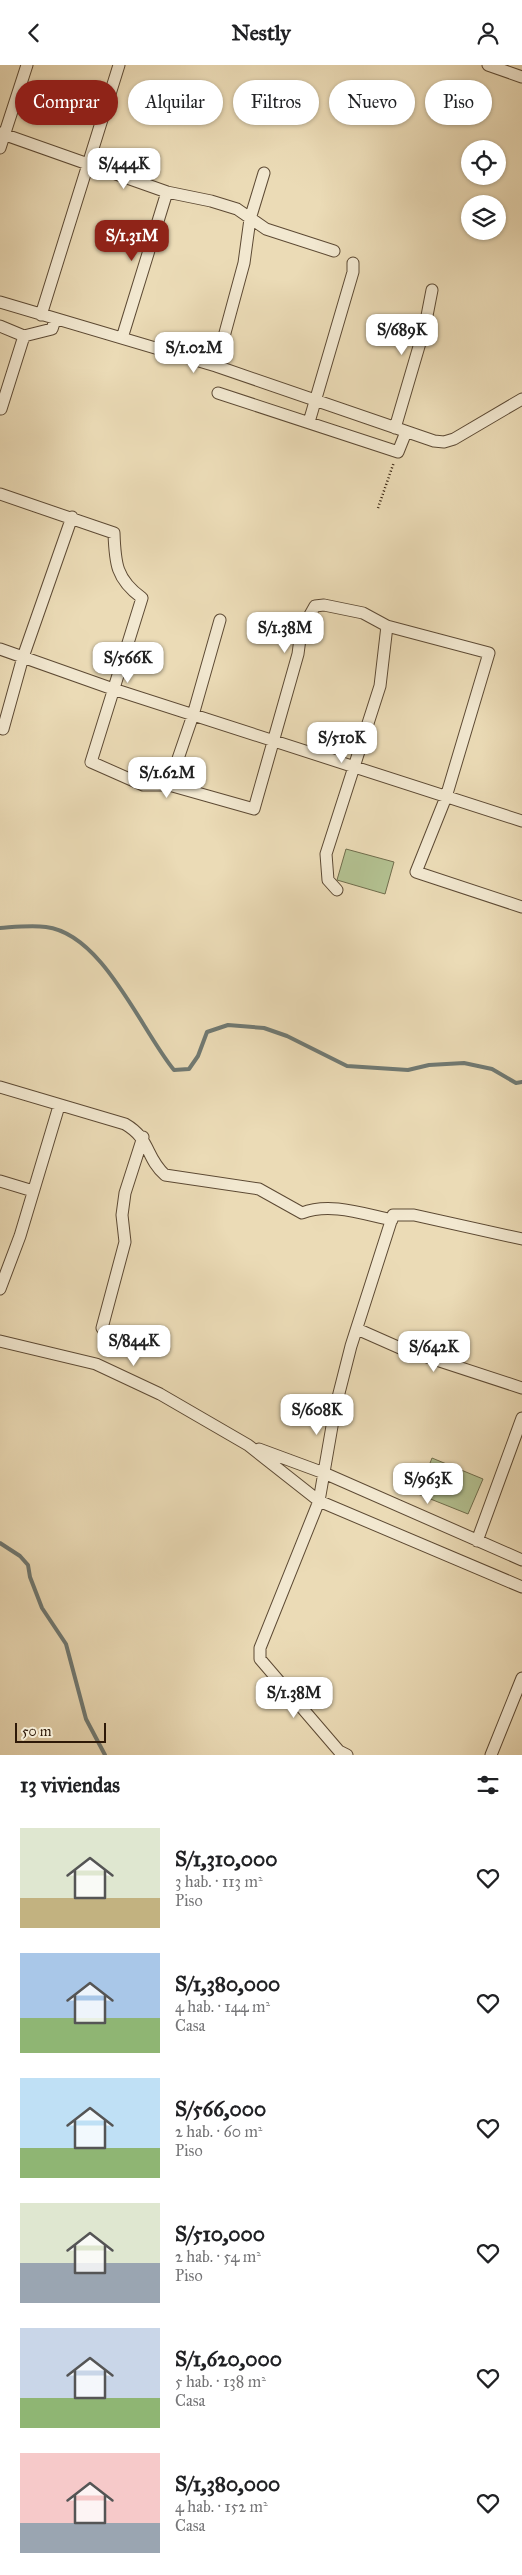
<!DOCTYPE html>
<html lang="es">
<head>
<meta charset="utf-8">
<style>
  body { margin:0; font-family:"IM FELL Great Primer",serif; background:#f6f6f6; color:#202124; height:100vh; display:flex; flex-direction:column; font-size:19px; white-space:nowrap }
  * { box-sizing:border-box; margin:0 }
  p { font-size:16px; color:#757577 }
  .icon { flex:none; width:28px; height:28px; fill:none; stroke:currentColor; stroke-width:2; stroke-linecap:round; stroke-linejoin:round }
  .map { position:relative; height:1690px; overflow:hidden }
  .sheet { display:flex; flex-direction:column; background:#fff; flex:1 }
  .sheet>* { flex:none }
  .guide { position:absolute; left:15px; top:15px; width:492px; height:45px; display:flex; gap:10px }
  .fabs { position:absolute; left:461px; top:75px; display:grid; gap:10px }
  .fabs a { display:grid; place-items:center; width:45px; height:45px; border-radius:50%; background:#fff; box-shadow:0 1px 4px #0004; font-size:25px }
  .scale { position:absolute; left:15px; bottom:12px; width:91px; box-sizing:border-box; padding-left:5px; border:2px solid #2e1908; border-top:0; font-size:14px; line-height:18px; white-space:nowrap; color:#2e1908; -webkit-text-stroke:4px #f2e8d0; paint-order:stroke }
  .price { position:absolute; translate:-50% -42px; padding:0 11px; border-radius:10px; background:#fff; color:#222; font-size:16px; line-height:32px; filter:drop-shadow(0 1px 2px #0008) }
  .price::after { content:''; position:absolute; left:50%; top:30px; width:15px; height:11px; margin-left:-8px; background:inherit; clip-path:polygon(0 0,100% 0,50% 100%) }
  .price.selected { background:#8f2418; color:#fff }
  ul { padding:0; list-style:none }
  li { display:flex; align-items:center; gap:15px; height:125px; padding:0 20px }
  li span { display:grid; place-items:center; flex:none; width:140px; height:100px; border-radius:0px; color:#555 }
  li>.icon { margin-inline-start:auto }
  span .icon { width:60px; height:60px; fill:#fffc; stroke-width:1 }
  li b { font-size:21px }
  h2 { display:flex; justify-content:space-between; align-items:center; height:60px; padding:0 20px; font-size:21px }
  .pill { padding:0 18px; border-radius:22px; background:#fff; box-shadow:0 1px 4px #0004; font-size:18px; line-height:45px }
  .pill.selected { background:#8f2418; color:#fff }
  header { display:flex; justify-content:space-between; align-items:center; height:65px; padding:0 20px; background:#fff; font-size:22px; font-weight:700 }
  .map>svg:first-child { display:block }
  .green { fill:#b3c191; stroke:#706d4c }
  .lines { fill:none; stroke-linecap:round; stroke-linejoin:round }
  .stream { stroke:#707972; stroke-width:4 }
  .minor-casing { stroke:#5d4a34; stroke-width:13 }
  .path { stroke:#2e1908; stroke-width:2.5; stroke-dasharray:1 2.5; stroke-linecap:butt }
  .minor { stroke:#f2e8d0; stroke-width:11 }
</style>
</head>
<body>
<header><svg class="icon" aria-label="back" viewBox="0 0 24 24"><path d="M15 5l-7 7 7 7"/></svg>Nestly<svg class="icon" aria-label="person" viewBox="0 0 24 24"><circle cx="12" cy="8" r="4"/><path d="M4 21q1-7 8-7t8 7"/></svg></header>
<div class="map">
<svg width="522" height="1690" viewBox="0 0 522 1690">
  <rect width="100%" height="100%" fill="#ebdbb6"/>
  <filter id="stains"><feTurbulence type="fractalNoise" baseFrequency=".004" numOctaves="4"/><feColorMatrix values="0 0 0 0 .2 0 0 0 0 .09 0 0 0 0 .02 0 0 0 .5 -.17"/></filter>
  <radialGradient id="worn" r=".72"><stop offset=".6" stop-color="#630" stop-opacity="0"/><stop offset="1" stop-color="#630" stop-opacity=".3"/></radialGradient>
  <path class="green" d="M346,784L394,797L385,829L337,815Z
    M432,1393L483,1414L468,1449L418,1429Z"/>
  <g class="lines">
    <path class="stream" d="M0,863C15,862 31,860 46,862C103,869 141,965 174,1005L189,1004L198,991L207,967L228,960L264,963L287,971L347,1001L408,1005L429,1000L464,998L492,1004L516,1018L522,1017
      M0,1478L20,1491L28,1500L30,1512L42,1543L66,1579L86,1654L105,1690"/>
    <defs>
      <path id="minor" d="M488,0L522,12
        M0,68L167,127L211,136L237,144L266,164L334,186
        M0,83L27,0
        M0,237L216,301L434,376L444,377L454,374L522,334
        M41,250L119,0
        M0,261L24,271
        M122,273L167,127
        M216,301L244,198L250,154L264,108
        M218,328L398,387L406,367
        M1,344L24,271L52,264L55,255
        M309,357L353,207V198
        M395,363L425,261L432,225
        M0,429L114,468C115,498 116,514 142,533L91,697L143,720H169L254,744L298,589L301,566L315,541L324,540L363,548L387,561L489,588L446,732L416,807L522,842
        M0,584L113,624L522,756
        M0,663L3,664L23,592L72,452
        M169,720L193,650L220,555
        M337,825L328,815L326,789L380,621L387,561
        M0,1022L125,1059C151,1074 145,1092 165,1110L259,1124L302,1148C330,1137 363,1149 392,1155
        M0,1116L33,1126
        M0,1224L20,1171L59,1041
        M102,1263L125,1177L122,1150L125,1128L143,1072
        M357,1264L400,1283L522,1323
        M0,1276L96,1299L160,1329L248,1380L319,1436L522,1522
        M259,1384L324,1408L522,1495
        M477,1476L522,1353
        M347,1690L339,1686L260,1594V1583L319,1436L335,1344L351,1281L393,1150H414L522,1174
        M491,1690L522,1613"/>
    </defs>
    <use href="#minor" class="minor-casing"/>
    <path class="path" d="M378,443L394,397"/>
    <use href="#minor" class="minor"/>
  </g>
  <rect width="100%" height="100%" filter="url(#stains)"/>
  <rect width="100%" height="100%" fill="url(#worn)"/>
</svg>
<div class="fabs">
<a><svg class="icon" aria-label="locate" viewBox="0 0 24 24"><circle cx="12" cy="12" r="6"/><path d="M12 2v4M12 18v4M2 12h4M18 12h4"/></svg></a>
<a><svg class="icon" aria-label="layers" viewBox="0 0 24 24"><path d="M12 4l9 5-9 5-9-5zM3 14l9 5 9-5"/></svg></a>
</div>
<div class="scale">50 m</div>
<b class="price" style="left:124px;top:125px">S/444K</b>
<b class="price selected" style="left:132px;top:197px">S/1.31M</b>
<b class="price" style="left:402px;top:291px">S/689K</b>
<b class="price" style="left:194px;top:309px">S/1.02M</b>
<b class="price" style="left:285px;top:589px">S/1.38M</b>
<b class="price" style="left:128px;top:619px">S/566K</b>
<b class="price" style="left:342px;top:699px">S/510K</b>
<b class="price" style="left:167px;top:734px">S/1.62M</b>
<b class="price" style="left:134px;top:1302px">S/844K</b>
<b class="price" style="left:434px;top:1308px">S/642K</b>
<b class="price" style="left:317px;top:1371px">S/608K</b>
<b class="price" style="left:428px;top:1440px">S/963K</b>
<b class="price" style="left:294px;top:1654px">S/1.38M</b>
<div class="guide">
<a class="pill selected">Comprar</a>
<a class="pill">Alquilar</a>
<a class="pill">Filtros</a>
<a class="pill">Nuevo</a>
<a class="pill">Piso</a>
</div>
</div>
<section class="sheet">
<h2>13 viviendas<svg class="icon" aria-label="filters" viewBox="0 0 24 24"><path d="M4 7h16M4 17h16"/><circle cx="9" cy="7" r="2"/><circle cx="15" cy="17" r="2"/></svg></h2>
<ul>
<li><span style="background:linear-gradient(#dfe7d0 70%,#c2b280 0)"><svg class="icon" aria-label="home" viewBox="0 0 24 24"><path d="M3 11l9-7 9 7M6 9v11h12V9"/></svg></span><div><b>S/1,310,000</b><p>3 hab. · 113 m²</p><p>Piso</p></div><svg class="icon" aria-label="heart" viewBox="0 0 24 24"><path d="M12 20l-8-8c-3-5 5-10 8-4 3-6 11-1 8 4z"/></svg></li>
<li><span style="background:linear-gradient(#a9c7e8 65%,#8fb573 0)"><svg class="icon" aria-label="home" viewBox="0 0 24 24"><path d="M3 11l9-7 9 7M6 9v11h12V9"/></svg></span><div><b>S/1,380,000</b><p>4 hab. · 144 m²</p><p>Casa</p></div><svg class="icon" aria-label="heart" viewBox="0 0 24 24"><path d="M12 20l-8-8c-3-5 5-10 8-4 3-6 11-1 8 4z"/></svg></li>
<li><span style="background:linear-gradient(#bfe0f5 70%,#8fb573 0)"><svg class="icon" aria-label="home" viewBox="0 0 24 24"><path d="M3 11l9-7 9 7M6 9v11h12V9"/></svg></span><div><b>S/566,000</b><p>2 hab. · 60 m²</p><p>Piso</p></div><svg class="icon" aria-label="heart" viewBox="0 0 24 24"><path d="M12 20l-8-8c-3-5 5-10 8-4 3-6 11-1 8 4z"/></svg></li>
<li><span style="background:linear-gradient(#dfe7d0 60%,#9aa5b1 0)"><svg class="icon" aria-label="home" viewBox="0 0 24 24"><path d="M3 11l9-7 9 7M6 9v11h12V9"/></svg></span><div><b>S/510,000</b><p>2 hab. · 54 m²</p><p>Piso</p></div><svg class="icon" aria-label="heart" viewBox="0 0 24 24"><path d="M12 20l-8-8c-3-5 5-10 8-4 3-6 11-1 8 4z"/></svg></li>
<li><span style="background:linear-gradient(#c9d6e8 70%,#8fb573 0)"><svg class="icon" aria-label="home" viewBox="0 0 24 24"><path d="M3 11l9-7 9 7M6 9v11h12V9"/></svg></span><div><b>S/1,620,000</b><p>5 hab. · 138 m²</p><p>Casa</p></div><svg class="icon" aria-label="heart" viewBox="0 0 24 24"><path d="M12 20l-8-8c-3-5 5-10 8-4 3-6 11-1 8 4z"/></svg></li>
<li><span style="background:linear-gradient(#f6c9c9 70%,#9aa5b1 0)"><svg class="icon" aria-label="home" viewBox="0 0 24 24"><path d="M3 11l9-7 9 7M6 9v11h12V9"/></svg></span><div><b>S/1,380,000</b><p>4 hab. · 152 m²</p><p>Casa</p></div><svg class="icon" aria-label="heart" viewBox="0 0 24 24"><path d="M12 20l-8-8c-3-5 5-10 8-4 3-6 11-1 8 4z"/></svg></li>
</ul>
</section>
</body>
</html>
